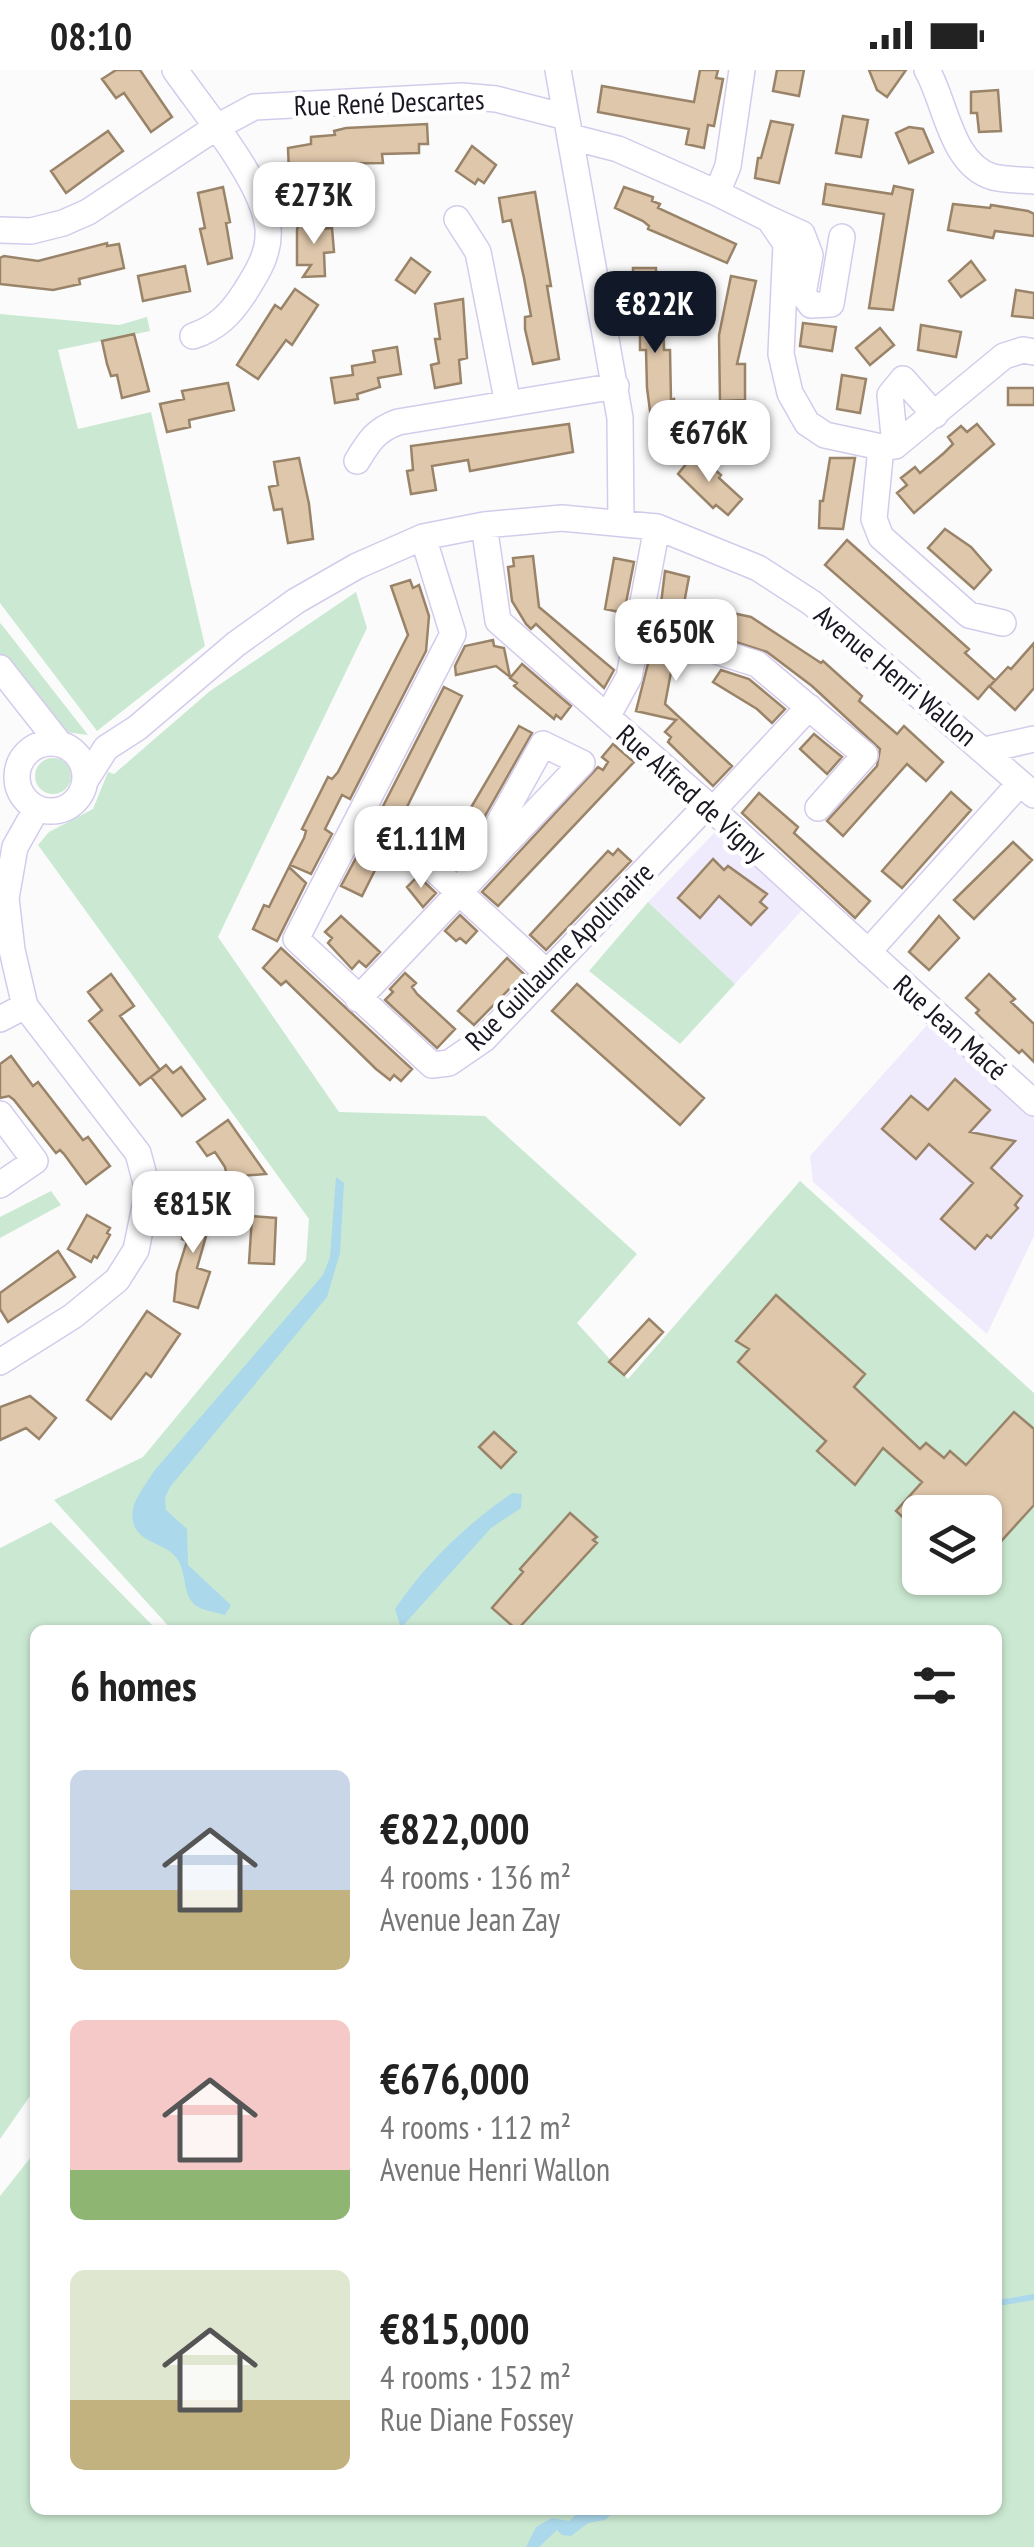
<!DOCTYPE html>
<html lang="en">
<head>
<meta charset="utf-8">
<style>
  body { margin:0; font-family:"PT Sans Narrow",sans-serif; background:#f6f6f6; color:#222; height:100vh; display:flex; flex-direction:column; font-size:38px; white-space:nowrap }
  * { box-sizing:border-box; margin:0 }
  p { font-size:32px; color:#767676 }
  .icon { flex:none; width:55px; height:55px; fill:none; stroke:currentColor; stroke-width:2; stroke-linecap:round; stroke-linejoin:round }
  .map { position:relative; flex:1; overflow:hidden }
  .drawer { position:absolute; left:30px; top:1555px; width:972px; height:890px; display:flex; flex-direction:column; background:#fff; border-radius:15px; box-shadow:0 2px 8px #0004 }
  .drawer>* { flex:none }
  .buttons { position:absolute; left:902px; top:1425px; display:grid; gap:20px }
  .buttons a { display:grid; place-items:center; width:100px; height:100px; border-radius:15px; background:#fff; box-shadow:0 2px 8px #0004; font-size:50px }
  .price { position:absolute; translate:-50% -85px; padding:0 22px; border-radius:20px; background:#fff; color:#222; font-size:32px; line-height:65px; filter:drop-shadow(0 2px 5px #0008) }
  .price::after { content:''; position:absolute; left:50%; top:60px; width:30px; height:22px; margin-left:-15px; background:inherit; clip-path:polygon(0 0,100% 0,50% 100%) }
  .price.selected { background:#111827; color:#fff }
  ul { padding:0; list-style:none }
  li { display:flex; align-items:center; gap:30px; height:250px; padding:0 40px }
  li span { display:grid; place-items:center; flex:none; width:280px; height:200px; border-radius:15px; color:#555 }
  li>.icon { margin-inline-start:auto }
  span .icon { width:120px; height:120px; fill:#fffc; stroke-width:1 }
  li b { font-size:42px }
  h2 { display:flex; justify-content:space-between; align-items:center; height:120px; padding:0 40px; font-size:42px }
  .status { display:flex; justify-content:space-between; align-items:center; height:70px; padding:0 50px; background:#fff; direction:ltr }
  .status svg { height:28px; fill:currentColor }
  .map>svg:first-child { display:block }
  .built { fill:#f0ebfc }
  .green { fill:#cbe9d2; fill-rule:evenodd }
  .water { fill:#abd8eb }
  .lines { fill:none; stroke-linecap:round; stroke-linejoin:round }
  .stream { stroke:#abd8eb; stroke-width:6 }
  .building { fill:#dfc7ab; stroke:#9a8469; stroke-width:2.5 }
  .minor-casing { stroke:#d4cbec; stroke-width:28 }
  .minor { stroke:#fff; stroke-width:25 }
  .labels { text-anchor:middle; dominant-baseline:central; stroke-width:9; stroke-linejoin:round; paint-order:stroke }
  .street-label { font-size:28px; fill:#1a1622; stroke:#fff }
</style>
</head>
<body>
<div class="status"><b>08:10</b><svg viewBox="0 0 49 12"><path d="M0 12V9h3v3zM5 12V6h3v6zM10 12V3h3v9zM15 12V0h3v12zM26 1h20v11H26zM47 4h2v5h-2z"/></svg></div>
<div class="map">
<svg width="1034" height="2477" viewBox="0 0 1034 2477">
  <rect width="100%" height="100%" fill="#fbfbfb"/>
  <path class="built" d="M716,761L803,839L735,914L648,832Z
    M928,954L1034,1048V1166L987,1264L813,1112L810,1086Z"/>
  <path class="green" d="M0,244L119,255L147,247L150,261L58,280L78,359L151,342L205,576L97,661L0,533Z
    M356,522L367,558L218,867L339,1042L485,1046L637,1184L577,1253L628,1309L800,1111L1034,1323V2477H0V2126L35,2082V2440H998V1560H172L54,1430L143,1387L306,1190L309,1149L38,775L49,762L93,739L108,702L114,704L210,621ZM920,1442H985V1508H920Z
    M0,553L2,555L88,665L66,662L0,589Z
    M35 706a18 18 0 1 1 36 0a18 18 0 1 1-36 0Z
    M648,832L735,914L680,974L589,901Z
    M51,1121L61,1135L0,1168V1147Z
    M51,1452L157,1560H35V2019L0,2069V1478Z"/>
  <path class="water" d="M336,1107L344,1113L340,1183L327,1227L170,1417L165,1428L166,1440L187,1459L188,1495L231,1535L225,1545C216,1542 203,1541 195,1535C181,1523 188,1499 174,1485C161,1472 137,1472 133,1451C129,1434 145,1416 154,1401L323,1205L330,1187Z
    M512,1423L522,1424L521,1438L491,1458L401,1558L395,1539C426,1493 466,1455 512,1423Z
    M581,2440H616L605,2450L588,2453L571,2466L562,2465L557,2460L539,2477H526L536,2457L552,2448L569,2451Z"/>
  <g class="lines">
    <path class="stream" d="M998,2233L1034,2227"/>
  </g>
  <path class="building" d="M116,0H140L172,47L151,62L124,23L116,28L102,9Z
    M700,0H718L716,8L723,9L714,56L708,55L704,78L686,74L689,59L598,42L602,16L694,32Z
    M777,0H804L799,26L773,21Z
    M869,0H906L887,27L877,20Z
    M998,20L1001,61L979,62L977,43H971V22Z
    M843,46L868,50L861,87L836,83Z
    M771,51L793,55L779,113L755,108L758,88H761Z
    M427,54L428,74H419V83L382,84L383,93L312,94L313,103H289L288,78L311,74V67L335,65L334,61L346,58Z
    M909,57L923,59L933,82L909,93L896,63Z
    M108,61L123,81L66,123L51,101Z
    M472,76L496,95L484,113L478,109L475,114L456,101Z
    M826,114L892,124L894,116L913,120L893,240L869,238L884,144L823,134Z
    M223,117L230,152L226,153L232,188L208,194L200,159L205,158L198,123Z
    M624,117L653,127L652,131L660,134L658,138L736,174L727,193L648,159L649,156L643,151L615,138Z
    M535,122L551,216H547L559,289L533,294L525,259V247L531,246L524,208L511,150L503,152L499,128Z
    M953,134L990,138L991,135L1028,141L1034,144V166L995,161L993,168L948,160Z
    M315,151L316,159L332,158L334,182L324,183L325,206L303,207L311,195H297V160L299,152Z
    M107,173V176L119,174L124,198L79,209L80,214L53,220L0,214V188L4,186L38,191Z
    M411,188L430,202L415,223L396,210Z
    M971,191L985,210L961,227L949,211Z
    M185,196L190,221L143,231L138,206Z
    M633,198H656V239H663L664,280H670L671,330L674,329L680,367L654,371L647,318L646,280H640V239H633Z
    M731,206L756,211L737,294H745V330L720,331L719,265Z
    M295,219L318,235L292,275L286,270L258,309L237,295L275,235L281,239Z
    M1016,220L1034,223V248L1012,246Z
    M463,229L467,288L459,290L461,313L435,318L431,295L439,293L435,269H440L435,234Z
    M803,253L836,257L832,281L800,276Z
    M921,255L961,262L956,287L918,280Z
    M880,258L894,275L870,295L856,278Z
    M134,264L149,321L122,328L117,305L111,306L107,294L102,271Z
    M397,277L401,304L378,308L380,317L357,324L358,329L335,333L331,308L353,305L352,296L375,292L373,281Z
    M842,305L866,309L860,343L837,339Z
    M228,313L234,340L189,350L190,357L167,362L160,334L184,329L182,321Z
    M1008,318H1034V335H1008Z
    M569,354L573,382L470,401L468,390L432,396L436,420L411,424L407,401L413,400L411,376Z
    M977,354L994,374L914,443L897,423L907,415L901,408L915,397L920,403L944,383L953,374L948,367L961,356L967,362Z
    M695,383L721,405L719,408L742,429L728,445L716,435L713,438L678,404Z
    M299,388L309,434L313,469L288,473L282,439L274,440L269,417L278,415L274,392Z
    M830,388H855L843,459L819,458L820,431H823Z
    M945,459L971,477L991,500L974,519L928,478Z
    M847,470L969,579L965,583L995,610L990,616L1008,597L1011,599L1034,573V618L1015,640L989,616L978,629L825,495Z
    M533,486L539,537L614,600L604,618L536,554L531,559L526,554L512,531L508,497L514,496L513,488Z
    M614,488L634,492L624,543L605,539Z
    M665,501L689,507L665,634L732,696L713,716L668,672L671,667L665,662L676,650L636,641L659,550Z
    M410,510L413,518L419,515L429,546L426,581L350,729L342,725L325,759L332,764L311,804L290,795L304,768L306,761L302,759L328,707L332,709L338,702L408,565L391,516Z
    M723,541L751,547L821,593L823,591L862,626L859,631L897,664L904,656L943,692L926,711L907,694L843,766L827,751L877,696L880,679L812,616L767,582L717,566Z
    M493,570L494,576L504,578L510,607L496,596L456,605L455,596L465,576Z
    M522,594L571,636L561,649L556,645L554,649L514,616L517,613L510,608Z
    M721,600L749,609L785,639L772,653L757,639L713,612Z
    M444,617L462,626L397,757L378,746Z
    M519,656L532,663L456,797L440,782L466,746Z
    M814,664L842,687L827,704L800,679Z
    M613,674L634,692L498,836L482,822L598,697L603,700L608,692L602,687Z
    M951,722L971,740L902,818L882,801Z
    M759,723L798,757L794,763L870,831L855,848L742,743Z
    M1013,772L1032,790L974,849L954,830Z
    M363,775L382,786L362,826L341,816Z
    M618,779L631,791L546,880L530,865L608,781L613,785Z
    M713,789L724,800L728,796L767,824L760,832L767,838L751,855L719,826L700,848L678,828Z
    M289,797L306,813L277,871L253,859L264,835L269,837Z
    M418,806L436,823L423,837L407,817Z
    M460,845L477,861L466,873L460,868L456,871L445,861Z
    M341,846L380,882L366,897L359,891L352,899L328,873L332,868L325,862Z
    M939,846L959,868L929,900L909,882Z
    M281,878L412,999L401,1011L394,1005L390,1010L376,999L286,911L281,915L263,898Z
    M507,888L524,904L474,955L458,941Z
    M405,903L416,913L412,917L417,924L455,959L437,978L385,930L393,922L390,919Z
    M111,904L134,936L120,946L160,1000L140,1015L89,951L102,940L88,922Z
    M989,904L1015,929L1011,932L1034,954V992L1022,980L1019,983L982,949L976,943L979,940L966,928Z
    M577,914L704,1028L680,1055L552,941Z
    M11,986L33,1016L38,1012L83,1070L88,1067L110,1096L86,1114L64,1084L60,1080L56,1083L14,1030L9,1026L0,1028V994Z
    M166,995L173,1003L181,997L205,1029L182,1046L151,1007Z
    M955,1009L990,1040L970,1062L1015,1071L991,1098L1022,1126L1015,1135L1018,1138L991,1168L987,1165L975,1179L941,1149L973,1113L929,1074L916,1089L882,1059L911,1026L928,1040Z
    M228,1050L266,1104L227,1107L225,1097L215,1082L207,1086L197,1072Z
    M189,1130L214,1138L197,1198L210,1202L198,1238L174,1231L177,1203L187,1171L182,1169Z
    M87,1145L110,1158L107,1163L110,1165L97,1188L94,1186L91,1192L68,1179Z
    M252,1146L276,1148L274,1194L249,1193Z
    M58,1181L75,1207L8,1252L0,1239V1223Z
    M776,1225L865,1304L854,1317L920,1379L926,1373L944,1388L950,1381L966,1395L1014,1342L1034,1359V1435L985,1489V1442H920V1463L896,1441L922,1412L883,1378L855,1415L817,1381L826,1371L738,1292L749,1279L736,1271Z
    M147,1241L180,1264L151,1307L146,1303L111,1349L87,1330Z
    M649,1249L663,1262L624,1305L609,1292Z
    M30,1326L56,1348L39,1369L26,1358L0,1370V1337Z
    M494,1362L516,1382L501,1398L479,1377Z
    M570,1443L597,1467L593,1470L597,1473L517,1560L492,1538L523,1502L520,1499Z"/>
  <g class="lines">
    <defs>
      <path id="minor" d="M175,0C202,39 265,113 268,159C270,183 257,203 245,222C231,244 217,258 193,266
        M558,0L620,348L621,451
        M927,0C946,33 951,95 993,107C1006,110 1021,110 1034,111
        M571,67L618,79L717,123L769,149L786,174L781,284L790,323L807,353L825,365L881,377L895,376L1004,286L1023,280L1034,282
        M717,123L728,96L742,0
        M457,149L478,182L508,334
        M769,149L802,164L810,185L803,224L811,235L831,234L842,167
        M0,160L31,161L63,153L88,142L215,58L254,37L462,26L496,29L566,47
        M895,376L890,325L903,309L935,345
        M881,377L874,449L881,467L969,545L1003,553
        M357,391C369,371 376,360 398,352L616,316
        M484,455L498,551L713,740L1034,1033
        M423,467L453,564L296,869L432,995L449,993L484,969L707,735
        M719,582L757,594L865,685L818,738
        M0,598L59,673
        M607,647L629,607L657,457
        M17 707a34 34 0 1 1 68 0a34 34 0 1 1-68 0Z
        M985,680L1034,669
        M85,711L106,678L137,658L236,574L296,531L357,496L423,467L484,455L562,448L657,457L758,498L812,533L1034,725
        M713,740L809,637
        M356,753L424,790L546,902
        M868,882L1020,713
        M358,929L582,693L543,674L460,823
        M0,949L25,936
        M0,1044L35,1091L0,1115
        M0,1292L73,1246L117,1210L136,1180L146,1131V1113L138,1083L25,936L12,880L6,828L15,777L37,738"/>
    </defs>
    <use href="#minor" class="minor-casing"/>
    <use href="#minor" class="minor"/>
  </g>
  <g class="labels">
    <g class="street-label">
      <text transform="translate(389 32) rotate(-2)">Rue René Descartes</text>
      <text transform="translate(896 605) rotate(40)">Avenue Henri Wallon</text>
      <text transform="translate(692 723) rotate(42)">Rue Alfred de Vigny</text>
      <text transform="translate(559 886) rotate(-45)">Rue Guillaume Apollinaire</text>
      <text transform="translate(951 957) rotate(42)">Rue Jean Macé</text>
    </g>
  </g>
</svg>
<div class="buttons">
<a><svg class="icon" aria-label="layers" viewBox="0 0 24 24"><path d="M12 4l9 5-9 5-9-5zM3 14l9 5 9-5"/></svg></a>
</div>
<b class="price" style="left:314px;top:177px">€273K</b>
<b class="price selected" style="left:655px;top:286px">€822K</b>
<b class="price" style="left:709px;top:415px">€676K</b>
<b class="price" style="left:676px;top:614px">€650K</b>
<b class="price" style="left:421px;top:821px">€1.11M</b>
<b class="price" style="left:193px;top:1186px">€815K</b>
<section class="drawer">
<h2>6 homes<svg class="icon" aria-label="filters" viewBox="0 0 24 24"><path d="M4 7h16M4 17h16"/><circle cx="9" cy="7" r="2"/><circle cx="15" cy="17" r="2"/></svg></h2>
<ul>
<li><span style="background:linear-gradient(#c9d6e8 60%,#c2b280 0)"><svg class="icon" aria-label="home" viewBox="0 0 24 24"><path d="M3 11l9-7 9 7M6 9v11h12V9"/></svg></span><div><b>€822,000</b><p>4 rooms · 136 m²</p><p>Avenue Jean Zay</p></div></li>
<li><span style="background:linear-gradient(#f6c9c9 75%,#8fb573 0)"><svg class="icon" aria-label="home" viewBox="0 0 24 24"><path d="M3 11l9-7 9 7M6 9v11h12V9"/></svg></span><div><b>€676,000</b><p>4 rooms · 112 m²</p><p>Avenue Henri Wallon</p></div></li>
<li><span style="background:linear-gradient(#dfe7d0 65%,#c2b280 0)"><svg class="icon" aria-label="home" viewBox="0 0 24 24"><path d="M3 11l9-7 9 7M6 9v11h12V9"/></svg></span><div><b>€815,000</b><p>4 rooms · 152 m²</p><p>Rue Diane Fossey</p></div></li>
</ul>
</section>
</div>
</body>
</html>
